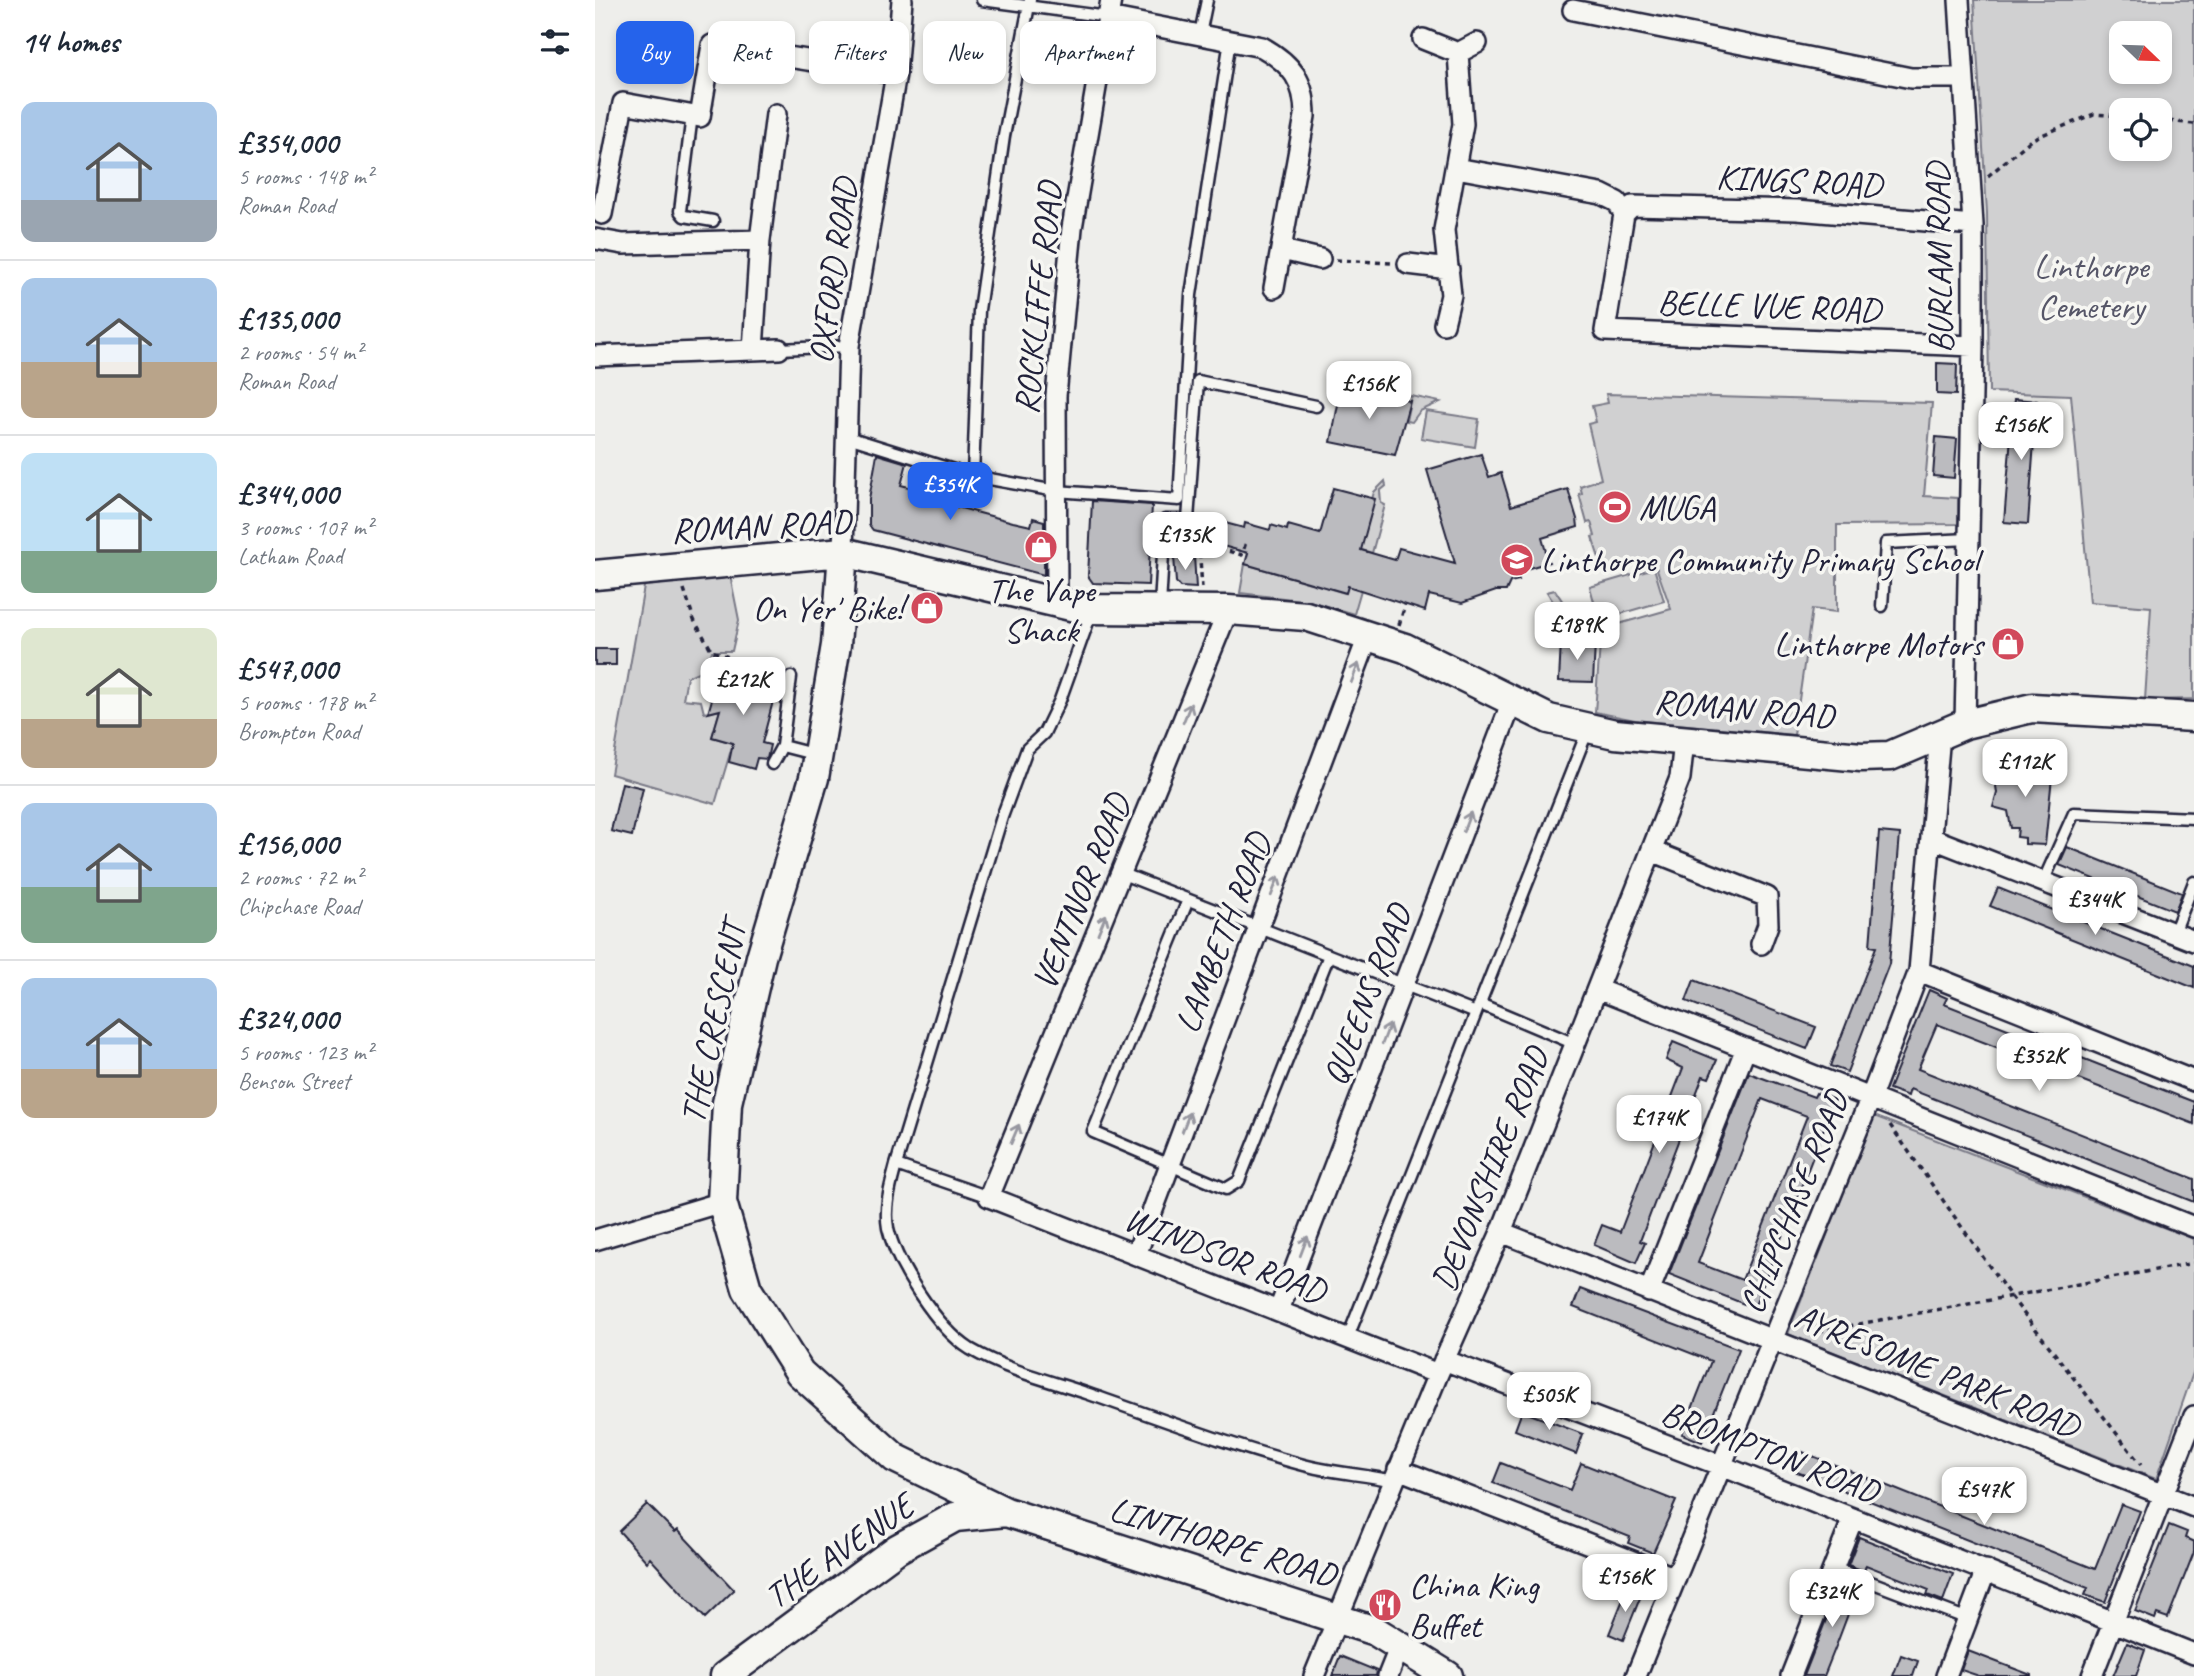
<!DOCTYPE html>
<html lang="en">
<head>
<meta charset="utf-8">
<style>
  body { margin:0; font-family:Caveat,sans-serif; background:#f2f2f3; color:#1f2937; height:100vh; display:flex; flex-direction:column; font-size:26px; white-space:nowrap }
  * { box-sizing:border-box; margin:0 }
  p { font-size:23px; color:#747a83 }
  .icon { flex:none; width:38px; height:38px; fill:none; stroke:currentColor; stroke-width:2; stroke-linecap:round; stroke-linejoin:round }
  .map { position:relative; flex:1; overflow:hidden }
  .drawer { display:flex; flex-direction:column; background:#fff; width:595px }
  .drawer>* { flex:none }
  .guide { position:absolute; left:21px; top:21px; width:665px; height:63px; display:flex; gap:14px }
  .needle { width:46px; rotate:113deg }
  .fabs { position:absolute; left:1514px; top:21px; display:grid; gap:14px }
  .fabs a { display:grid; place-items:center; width:63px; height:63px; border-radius:14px; background:#fff; box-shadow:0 4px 10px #0003; font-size:35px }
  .price { position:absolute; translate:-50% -60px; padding:0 16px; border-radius:14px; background:#fff; color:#222; font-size:23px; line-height:46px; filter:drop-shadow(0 2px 4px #0008) }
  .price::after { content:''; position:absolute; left:50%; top:42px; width:21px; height:16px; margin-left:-10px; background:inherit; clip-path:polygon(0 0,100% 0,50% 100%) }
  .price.on { background:#2563eb; color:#fff }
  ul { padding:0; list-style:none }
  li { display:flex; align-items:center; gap:21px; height:175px; padding:0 21px }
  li+li { border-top:2px solid #e0e1e3 }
  li span { display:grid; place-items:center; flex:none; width:196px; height:140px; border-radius:14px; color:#555 }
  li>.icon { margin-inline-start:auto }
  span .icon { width:84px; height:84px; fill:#fffc; stroke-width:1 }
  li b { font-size:30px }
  h2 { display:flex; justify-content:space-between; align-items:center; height:84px; padding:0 21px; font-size:30px }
  .pill { padding:0 24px; border-radius:14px; background:#fff; box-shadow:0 4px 10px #0003; font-size:24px; line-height:63px }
  .pill.on { background:#2563eb; color:#fff }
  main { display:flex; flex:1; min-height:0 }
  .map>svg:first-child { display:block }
  .green { fill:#d0d0d1; stroke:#797986; stroke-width:2; fill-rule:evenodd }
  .building { fill:#bbbbbf; stroke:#22223b; stroke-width:2; fill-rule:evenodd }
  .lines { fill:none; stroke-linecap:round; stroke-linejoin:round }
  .lane-casing { stroke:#22223b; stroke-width:15 }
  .street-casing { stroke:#22223b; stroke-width:24 }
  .secondary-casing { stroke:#22223b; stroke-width:33 }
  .path { stroke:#22223b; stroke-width:3.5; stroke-dasharray:5 5; stroke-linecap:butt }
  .lane { stroke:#f6f6f2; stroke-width:10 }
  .street { stroke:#f6f6f2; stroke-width:19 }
  .secondary { stroke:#f6f6f2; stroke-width:28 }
  .oneway { stroke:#9797a0 }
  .labels { text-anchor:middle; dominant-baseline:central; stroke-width:7; stroke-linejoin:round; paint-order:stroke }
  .street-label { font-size:35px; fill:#22223b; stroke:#f6f6f2 }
  .park-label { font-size:35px; fill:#565668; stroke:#f6f6f2 }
  .poi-label { font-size:35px; fill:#22223b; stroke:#f6f6f2; text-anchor:start }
</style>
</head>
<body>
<main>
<section class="drawer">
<h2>14 homes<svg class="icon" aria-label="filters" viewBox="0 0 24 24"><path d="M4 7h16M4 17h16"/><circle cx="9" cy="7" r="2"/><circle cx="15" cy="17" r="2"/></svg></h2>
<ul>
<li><span style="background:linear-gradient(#a9c7e8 70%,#9aa5b1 0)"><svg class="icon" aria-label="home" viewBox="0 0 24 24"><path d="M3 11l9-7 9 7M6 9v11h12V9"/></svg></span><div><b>£354,000</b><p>5 rooms · 148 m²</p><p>Roman Road</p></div></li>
<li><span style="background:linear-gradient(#a9c7e8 60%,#b9a48a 0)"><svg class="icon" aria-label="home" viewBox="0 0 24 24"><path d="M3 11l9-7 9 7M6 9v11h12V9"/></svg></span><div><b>£135,000</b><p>2 rooms · 54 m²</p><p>Roman Road</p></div></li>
<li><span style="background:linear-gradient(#bfe0f5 70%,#7fa58c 0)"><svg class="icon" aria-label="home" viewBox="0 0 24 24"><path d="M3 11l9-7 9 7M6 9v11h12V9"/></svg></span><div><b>£344,000</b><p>3 rooms · 107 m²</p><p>Latham Road</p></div></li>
<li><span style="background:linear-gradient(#dfe7d0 65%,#b9a48a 0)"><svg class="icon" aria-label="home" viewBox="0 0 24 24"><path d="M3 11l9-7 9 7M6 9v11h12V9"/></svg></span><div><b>£547,000</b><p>5 rooms · 178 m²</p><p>Brompton Road</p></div></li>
<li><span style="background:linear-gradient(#a9c7e8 60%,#7fa58c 0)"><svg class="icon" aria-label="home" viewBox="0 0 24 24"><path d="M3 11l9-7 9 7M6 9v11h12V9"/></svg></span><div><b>£156,000</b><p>2 rooms · 72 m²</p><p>Chipchase Road</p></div></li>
<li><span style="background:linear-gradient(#a9c7e8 65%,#b9a48a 0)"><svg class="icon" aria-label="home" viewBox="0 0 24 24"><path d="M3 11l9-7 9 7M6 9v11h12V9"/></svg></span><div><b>£324,000</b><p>5 rooms · 123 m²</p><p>Benson Street</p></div></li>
</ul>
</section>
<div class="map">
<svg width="1599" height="1676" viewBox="0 0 1599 1676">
  <rect width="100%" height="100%" fill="#eeeeeb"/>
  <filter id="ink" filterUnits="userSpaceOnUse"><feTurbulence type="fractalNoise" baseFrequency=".0143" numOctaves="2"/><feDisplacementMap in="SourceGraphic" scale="14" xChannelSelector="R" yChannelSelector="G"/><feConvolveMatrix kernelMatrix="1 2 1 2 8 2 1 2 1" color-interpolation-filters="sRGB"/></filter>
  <g filter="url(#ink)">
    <path class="green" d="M1379,0H1599V699L1550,700L1556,607L1495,602L1476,395L1394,392L1392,213ZM1526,33H1564V72H1526ZM1526,110H1564V149H1526Z
      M1011,394L1337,403L1329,496L1363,498V524L1242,525V612L1217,609L1199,735L1040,720L1000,712L1005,644L967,616L952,592L960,590L972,608L1003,630L1076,609L1058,558L1009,573L997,537L1000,536L996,522L992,523L984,494L987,493L985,486L1006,479L993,424L1001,422L997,406L1013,403Z
      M816,396L845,402L825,411L817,422L811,421Z
      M831,411L884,419L880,447L826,438Z
      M790,481L791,486L785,491L786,503L790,505L777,553L763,549L779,492Z
      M650,564L750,593L753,586L766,590L759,614L714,601L645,593Z
      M1059,568L1069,601L1004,620L995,587Z
      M134,570L144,620L137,651H117L112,668L92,677L88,699L106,701L109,713L125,710L117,737L138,743L120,804L16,774L50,581Z
      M1279,1116L1599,1239V1370L1561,1479L1193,1334Z"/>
    <path class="building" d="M1342,363L1362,364L1361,395L1342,394Z
      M746,388L815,401L800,455L736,442Z
      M1419,399L1442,401L1433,524L1409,522Z
      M1341,437L1362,439L1359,478L1338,476Z
      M282,454L312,463L306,485L364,500L362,507L418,522L436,526L438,518L449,521V575L278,530L274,525V499Z
      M886,454L894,477L906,473L916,506L973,489L982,519L983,527L947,538L954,562L921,572L924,580L915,582L911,591H901L867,603L834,595L830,611L753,586L751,593L650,564L653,553L624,545L630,523L649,528L650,523L675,530L676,525L692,530L693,525L725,534L738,488L780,499L766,550L800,560L804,548L860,563L832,470Z
      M497,501L557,505L553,585L498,583L493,576Z
      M599,556L601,588L585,587L581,582L579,557Z
      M966,642L1000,644L998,682L964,681Z
      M0,649H21V665H0Z
      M125,672L182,686L167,743L175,745L172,759L162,758L159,769L134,762L138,743L117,737L125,710L113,713Z
      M1406,759L1442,760L1441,776L1457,777L1450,845L1430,844V838L1422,837L1423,828H1416L1413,811L1398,807L1402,793L1400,779H1406Z
      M27,783L48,788L37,836L16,831Z
      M1284,832L1305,834L1294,964L1252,1072L1235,1066L1281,947L1275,946Z
      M1472,847L1587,893L1580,911L1464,865Z
      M1403,888L1599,966V988L1395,906Z
      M1099,980L1221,1027L1212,1049L1091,1001Z
      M1334,990L1352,998L1349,1004L1599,1102V1124L1342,1024L1323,1069L1599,1179V1202L1315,1089L1313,1096L1294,1089Z
      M1078,1042L1122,1060L1114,1078L1108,1076L1045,1241L1050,1243L1041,1263L999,1245L1007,1225L1025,1232L1088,1068L1071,1060Z
      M1154,1073L1219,1097L1221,1093L1240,1100L1159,1308L1074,1274ZM1167,1099L1212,1116L1147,1280L1103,1263Z
      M985,1289L1144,1349L1107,1442L1087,1434L1116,1361L978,1307Z
      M927,1411L988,1434L981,1454L920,1430Z
      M1205,1451L1500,1569L1526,1504L1545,1511L1510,1602L1490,1595L1493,1588L1197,1470Z
      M906,1463L975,1490L986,1463L1081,1501L1058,1553L1033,1543L1035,1537L898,1483Z
      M52,1504L80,1532L83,1530L139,1590L110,1618L55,1558L52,1562L24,1531Z
      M1574,1525L1592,1532L1590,1538L1599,1542V1552L1573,1618L1562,1614L1560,1619L1540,1611Z
      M1264,1537L1358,1574L1348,1601L1332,1595L1334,1590L1271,1565L1269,1571L1253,1565Z
      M1247,1579L1264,1585L1241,1646L1229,1676H1209Z
      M1033,1587L1047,1593L1028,1640L1014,1634Z
      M1532,1643L1550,1650L1541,1676H1518Z
      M1373,1651L1436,1675V1676H1384L1366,1670Z
      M1306,1655L1323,1661L1318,1676H1298Z
      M745,1656L782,1671L781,1676H737Z"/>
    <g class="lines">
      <defs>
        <path id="lane" d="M387,0L513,17
          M605,34L612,0
          M97,115L85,211L89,216L118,221
          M184,349L254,346
          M253,437L378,476L461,491L584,500L596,295L635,40
          M378,476L384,310L409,136L435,0
          M565,606L570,520H593L603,381L721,406
          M1287,606L1291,543L1374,539
          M497,611L465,700L449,733L432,749L407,817L301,1165C296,1184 289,1207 293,1228C301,1264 343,1329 375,1349C411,1370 455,1381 494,1394C564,1418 634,1445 705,1464C736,1473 768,1474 799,1481
          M196,677L187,746L222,755
          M177,764L187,746
          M528,874L881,1013
          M1448,882L1479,813L1599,818
          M593,900L498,1132L631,1189L644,1181L734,955
          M1579,933L1599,882
          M885,1004L980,1044
          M301,1165L394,1197
          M753,1337L992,732
          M1239,1568L1373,1619"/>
        <path id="street" d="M1364,0L1378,225V346L1370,724
          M978,10L1316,78H1368
          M513,17L667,47C697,64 710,81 710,116L679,288
          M828,39L863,53L868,124L849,230L856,295L849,324
          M863,53L882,43
          M861,168L1006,194L1022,202L1029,214
          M7,214L28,103L105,117L117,45L301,74
          M1029,214L1010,331L1378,346
          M1029,214L1037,206L1202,210L1378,225
          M0,239L28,244L165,240L181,114
          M687,250L725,259
          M813,264L854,269
          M158,350L165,240
          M0,356L184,349
          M248,552L254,346L301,74L307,0
          M462,604L461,396L477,228L516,0
          M633,610L394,1197L843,1374
          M1336,838L1599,941
          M1057,851L1172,897L1173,925L1166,944
          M1324,971L1599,1081
          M1002,989L1599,1227
          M906,1232L1599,1507
          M0,1240L127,1202
          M541,1255L774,634
          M1054,1292L1151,1048
          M684,1310L917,702
          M849,1360L1127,1466L1599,1654
          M803,1469L1081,1578
          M719,1676L843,1374L906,1232L1085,778L1089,741
          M793,1676L805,1646
          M1041,1676L1276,1097L1324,971L1345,735
          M1196,1676L1258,1518
          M1351,1676L1391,1570
          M1497,1676L1599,1416"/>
        <path id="secondary" d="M248,552L241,645L219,778L166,957L132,1103L127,1202L152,1289L205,1373L300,1458L411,1512L780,1631L853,1676
          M0,575L248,552L488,609L633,610L711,616L810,648L954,719L1020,734L1266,757L1295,756L1370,724L1437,708L1599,717
          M130,1676L302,1549L360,1517L411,1512"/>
      </defs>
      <use href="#lane" class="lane-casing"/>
      <use href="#street" class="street-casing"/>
      <use href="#secondary" class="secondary-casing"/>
      <path class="path" d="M1564,120L1599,124
        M1393,176L1437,139L1499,114L1526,116
        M741,260L797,263
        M607,588L604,544L610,536L624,539L622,548L647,555L651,542
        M89,589L99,620L117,651L136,658
        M804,625L810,605
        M1295,1125L1416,1297L1546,1465
        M1214,1333L1599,1263"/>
      <use href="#lane" class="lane"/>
      <use href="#street" class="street"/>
      <use href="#secondary" class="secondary"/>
    </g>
    <defs><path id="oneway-shaft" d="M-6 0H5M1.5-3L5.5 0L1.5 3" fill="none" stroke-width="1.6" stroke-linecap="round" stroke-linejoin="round" transform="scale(1.75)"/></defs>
    <g class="oneway">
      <use href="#oneway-shaft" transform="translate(760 673) rotate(-69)"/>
      <use href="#oneway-shaft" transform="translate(592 713) rotate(-68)"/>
      <use href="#oneway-shaft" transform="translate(872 822) rotate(-69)"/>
      <use href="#oneway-shaft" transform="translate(680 886) rotate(-69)"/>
      <use href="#oneway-shaft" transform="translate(507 924) rotate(-67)"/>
      <use href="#oneway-shaft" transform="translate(791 1034) rotate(-69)"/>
      <use href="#oneway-shaft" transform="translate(591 1122) rotate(-69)"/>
      <use href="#oneway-shaft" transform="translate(420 1134) rotate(-67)"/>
      <use href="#oneway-shaft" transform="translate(709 1246) rotate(-69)"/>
    </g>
  </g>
  <defs>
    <symbol id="stadium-disc" viewBox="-11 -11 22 22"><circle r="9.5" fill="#d1495b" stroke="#f6f6f2"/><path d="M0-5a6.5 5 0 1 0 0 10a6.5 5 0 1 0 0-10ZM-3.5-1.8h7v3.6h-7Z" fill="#fff"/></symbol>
    <symbol id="shop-disc" viewBox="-11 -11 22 22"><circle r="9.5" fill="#d1495b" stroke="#f6f6f2"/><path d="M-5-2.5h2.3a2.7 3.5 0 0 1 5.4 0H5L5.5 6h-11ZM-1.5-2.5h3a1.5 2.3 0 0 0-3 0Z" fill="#fff"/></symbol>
    <symbol id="school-disc" viewBox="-11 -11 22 22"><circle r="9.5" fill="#d1495b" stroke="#f6f6f2"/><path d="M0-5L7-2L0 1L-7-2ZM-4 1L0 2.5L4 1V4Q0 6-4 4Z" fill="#fff"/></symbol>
    <symbol id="restaurant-disc" viewBox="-11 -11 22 22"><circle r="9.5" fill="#d1495b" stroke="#f6f6f2"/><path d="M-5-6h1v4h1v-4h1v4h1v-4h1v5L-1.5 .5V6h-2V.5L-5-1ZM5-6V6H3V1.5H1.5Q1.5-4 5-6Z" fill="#fff"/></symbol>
  </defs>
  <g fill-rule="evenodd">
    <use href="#stadium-disc" x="1001" y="488" width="38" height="38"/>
    <use href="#shop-disc" x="427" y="528" width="38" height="38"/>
    <use href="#school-disc" x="903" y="541" width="38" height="38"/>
    <use href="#shop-disc" x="313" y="589" width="38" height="38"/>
    <use href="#shop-disc" x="1394" y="625" width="38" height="38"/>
    <use href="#restaurant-disc" x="771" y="1586" width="38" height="38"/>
  </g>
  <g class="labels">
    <g class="street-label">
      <text transform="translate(1204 181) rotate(3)">KINGS ROAD</text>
      <text transform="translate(1344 258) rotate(-91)">BURLAM ROAD</text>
      <text transform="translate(238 271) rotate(-82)">OXFORD ROAD</text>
      <text transform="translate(443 298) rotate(-84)">ROCKLIFFE ROAD</text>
      <text transform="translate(1174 306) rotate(2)">BELLE VUE ROAD</text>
      <text transform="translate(166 526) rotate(-3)">ROMAN ROAD</text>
      <text transform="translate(1149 709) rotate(5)">ROMAN ROAD</text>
      <text transform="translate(486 892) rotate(-68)">VENTNOR ROAD</text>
      <text transform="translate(628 933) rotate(-69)">LAMBETH ROAD</text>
      <text transform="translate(772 995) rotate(-69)">QUEENS ROAD</text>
      <text transform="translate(118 1023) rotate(-78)">THE CRESCENT</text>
      <text transform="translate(895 1169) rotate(-68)">DEVONSHIRE ROAD</text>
      <text transform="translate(1199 1202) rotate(-68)">CHIPCHASE ROAD</text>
      <text transform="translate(630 1255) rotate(21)">WINDSOR ROAD</text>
      <text transform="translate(1342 1371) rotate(22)">AYRESOME PARK ROAD</text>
      <text transform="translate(1175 1452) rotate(21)">BROMPTON ROAD</text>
      <text transform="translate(628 1542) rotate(17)">LINTHORPE ROAD</text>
      <text transform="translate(244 1551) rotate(-35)">THE AVENUE</text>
    </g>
    <g class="park-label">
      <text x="1496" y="266">Linthorpe<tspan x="1496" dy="40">Cemetery</tspan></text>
    </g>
    <g class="poi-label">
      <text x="1044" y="507">MUGA</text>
      <text x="946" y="560">Linthorpe Community Primary School</text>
      <text x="446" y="590" text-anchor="middle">The Vape<tspan x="446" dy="40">Shack</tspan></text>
      <text x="308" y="608" text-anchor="end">On Yer' Bike!</text>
      <text x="1388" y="644" text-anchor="end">Linthorpe Motors</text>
      <text x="814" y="1585">China King<tspan x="814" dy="40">Buffet</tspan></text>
    </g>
  </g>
</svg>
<div class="fabs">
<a><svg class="needle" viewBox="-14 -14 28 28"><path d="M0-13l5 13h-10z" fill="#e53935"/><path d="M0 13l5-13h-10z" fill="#747a83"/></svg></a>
<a><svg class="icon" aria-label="locate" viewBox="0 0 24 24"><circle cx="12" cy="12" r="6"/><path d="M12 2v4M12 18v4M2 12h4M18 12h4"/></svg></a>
</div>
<b class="price" style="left:774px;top:421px">£156K</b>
<b class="price" style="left:1426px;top:462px">£156K</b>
<b class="price on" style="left:355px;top:522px">£354K</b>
<b class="price" style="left:590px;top:572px">£135K</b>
<b class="price" style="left:982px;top:662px">£189K</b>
<b class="price" style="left:148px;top:717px">£212K</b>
<b class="price" style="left:1430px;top:799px">£112K</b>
<b class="price" style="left:1500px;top:937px">£344K</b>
<b class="price" style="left:1444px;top:1093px">£352K</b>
<b class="price" style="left:1064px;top:1155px">£174K</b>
<b class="price" style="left:954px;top:1432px">£505K</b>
<b class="price" style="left:1389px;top:1527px">£547K</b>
<b class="price" style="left:1030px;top:1614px">£156K</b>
<b class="price" style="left:1237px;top:1629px">£324K</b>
<div class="guide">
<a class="pill on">Buy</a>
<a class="pill">Rent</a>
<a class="pill">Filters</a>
<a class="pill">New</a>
<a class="pill">Apartment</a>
</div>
</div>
</main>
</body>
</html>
